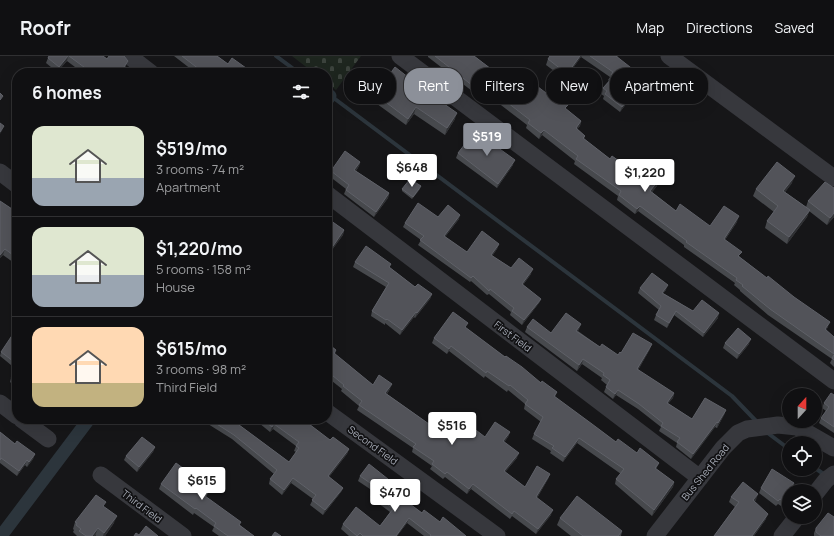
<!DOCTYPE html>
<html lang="en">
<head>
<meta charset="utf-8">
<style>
  body { margin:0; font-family:Manrope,sans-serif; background:#19191b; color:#f1f3f6; height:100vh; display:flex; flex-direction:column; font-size:15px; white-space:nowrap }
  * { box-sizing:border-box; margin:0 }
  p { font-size:13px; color:#9c9d9f }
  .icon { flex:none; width:22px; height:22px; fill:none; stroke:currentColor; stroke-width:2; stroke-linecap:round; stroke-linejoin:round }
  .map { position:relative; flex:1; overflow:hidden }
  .side { position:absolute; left:12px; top:12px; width:320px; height:356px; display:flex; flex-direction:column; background:#101012; border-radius:16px; box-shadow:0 4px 16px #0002,0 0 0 1px #303032 }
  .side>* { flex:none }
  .hud { position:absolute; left:344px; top:12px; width:380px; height:36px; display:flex; gap:8px }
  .needle { width:26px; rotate:21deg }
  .buttons { position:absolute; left:782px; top:332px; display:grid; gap:8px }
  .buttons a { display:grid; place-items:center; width:40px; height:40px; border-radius:50%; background:#101012; box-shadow:0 4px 16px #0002,0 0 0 1px #303032; font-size:20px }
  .price { position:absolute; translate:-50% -34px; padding:0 9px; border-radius:4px; background:#fff; color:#222; font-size:13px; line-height:26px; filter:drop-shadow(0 1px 2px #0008) }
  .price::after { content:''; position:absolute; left:50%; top:24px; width:12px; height:9px; margin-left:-6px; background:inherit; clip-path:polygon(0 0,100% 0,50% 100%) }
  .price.on { background:#8c9099; color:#fff }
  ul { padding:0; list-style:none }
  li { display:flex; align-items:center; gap:12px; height:100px; padding:0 20px }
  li+li { border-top:1px solid #303032 }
  li span { display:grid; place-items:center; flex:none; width:112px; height:80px; border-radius:12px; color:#555 }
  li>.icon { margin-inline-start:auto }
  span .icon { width:48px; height:48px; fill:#fffc; stroke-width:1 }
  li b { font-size:17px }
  h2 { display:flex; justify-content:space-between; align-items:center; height:48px; padding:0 20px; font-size:17px }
  .tag { padding:0 14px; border-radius:16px; background:#101012; box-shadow:0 4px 16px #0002,0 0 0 1px #303032; font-size:14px; line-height:36px }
  .tag.on { background:#8c9099; color:#fff }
  header { display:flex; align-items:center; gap:24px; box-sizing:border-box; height:56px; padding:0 20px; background:#101012; border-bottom:1px solid #303032 }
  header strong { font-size:19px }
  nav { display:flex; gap:22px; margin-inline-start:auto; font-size:14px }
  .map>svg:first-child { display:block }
  .cemetery { fill:url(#cemetery-stones) }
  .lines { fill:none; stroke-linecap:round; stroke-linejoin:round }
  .stream { stroke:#2c353c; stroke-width:4 }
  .canal { stroke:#2c353c; stroke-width:13 }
  .minor { stroke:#37383d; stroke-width:17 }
  .wall { fill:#47494d }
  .shaded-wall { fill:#2f3033 }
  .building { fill:#525359; stroke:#5f6168 }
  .labels { text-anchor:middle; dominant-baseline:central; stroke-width:3.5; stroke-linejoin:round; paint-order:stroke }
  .street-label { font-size:10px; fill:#a8adb8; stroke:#111113 }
</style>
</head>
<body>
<header>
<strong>Roofr</strong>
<nav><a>Map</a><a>Directions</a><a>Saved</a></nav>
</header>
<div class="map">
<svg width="834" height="480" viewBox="0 0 834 480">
  <defs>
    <pattern id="cemetery-stones" width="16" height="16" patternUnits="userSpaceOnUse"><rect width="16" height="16" fill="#1e261f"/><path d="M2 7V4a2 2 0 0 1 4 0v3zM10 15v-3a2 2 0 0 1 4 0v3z" fill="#3c433d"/></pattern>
  </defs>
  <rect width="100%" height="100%" fill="#161618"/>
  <path class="cemetery" d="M292,0H361L336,34L327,27V17H314Z"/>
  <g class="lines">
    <path class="stream" d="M276,0L299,17
      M327,37L732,340L758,367
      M765,375L789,393
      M815,412L825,419"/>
    <path class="canal" d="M327,44L330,40
      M1,480L89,363"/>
    <path class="minor" d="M129,0L151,17
      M400,0L834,325
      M669,0L834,122
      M0,116L17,129
      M327,138L700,422
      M0,347L17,360
      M327,356L497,480
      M21,363L48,383
      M101,419L183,480
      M815,438L826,424L834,418
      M655,480L723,392L738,377L747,373L778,369L797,371L834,392
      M782,480L797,461"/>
  </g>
  <path class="wall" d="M49,0H103L107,3L126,10L125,12L132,17H83L67,5L57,16L46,7L48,2Z
    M174,0H217L228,8L253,17H196Z
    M428,0H474L516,32L526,28L566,53L581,65L580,70L577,73L585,80L584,83L610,103L636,117L658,125L657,130L652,136L676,155L710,170L737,166L725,184L740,201L828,271L826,274L834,281V311L830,307L832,303L768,259L740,235V234L734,229L735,227L684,191V189L638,155L635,158L617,144L618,140L574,108L575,105L542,79L539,83L526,72L527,69L497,46L496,47L475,31L472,35L428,1Z
    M550,0H618L617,1L642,27L620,56L603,43L604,40L601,38L603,32L609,25L608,24L610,21L581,1L565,23L546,9L548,3Z
    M375,38L455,63L445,79L414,58L406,69L373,45Z
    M458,97L513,109L497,132L456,102Z
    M360,106L359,110L356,115L389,137L388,142L374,161L344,138L346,133L329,120L331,115Z
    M792,127L785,136L806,151L808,145L834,161L827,169L809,155L807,161L787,188L765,172L767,165L774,156L753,140L756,133Z
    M402,133H420L412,143L402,135Z
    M0,145L15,155L17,152V209L3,199L0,202Z
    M438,161L459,163L445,181L467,196L499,188L497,193L492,200L511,212L531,218L523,229L541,243L539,247L522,269L510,259L511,256L489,238L487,239L471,225L470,226L418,189L421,184L403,171L405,167Z
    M327,162L344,174L343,179L329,198L327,196Z
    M355,206L391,208L389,211L415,231L432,238L430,243L415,262L414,261L400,279L385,267V269L371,260L372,255L386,231L353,211Z
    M640,232L666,234L663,237L693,255L718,262L703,281L674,259L667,272L654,264L656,259L659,254L638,237Z
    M581,268L579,273L578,275L600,291L618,299L621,297L650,293L638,314L674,337L673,342L668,347L692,363L726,354L724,359L717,372L715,371L691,403L676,391L677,387L659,375L661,371L638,353L616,339L613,343L604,336L606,331L607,329L601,324L602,322L582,308L577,315L525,276L527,271L551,277Z
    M466,272L505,301L541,327L557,336L555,341L616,386L637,397L659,407L656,413L674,426L673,431L652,460L615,428L616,423L621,418L577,387L563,406L550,397L551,395L532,383L534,378L541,366L524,353L525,348L508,334L507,336L485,320L484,322L449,295L447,298L432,287L434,282Z
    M17,280V314L0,300L1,296Z
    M327,287L336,294L335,298L373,329L390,333L387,338L429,368L451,381H485L510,376L508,381L504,386L517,402L505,416L525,431L550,418L548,423L537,442L551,459L536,478L512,460L510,463L471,433L467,438L445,421L443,423L430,413L432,410L412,396L413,392L357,354L359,350L341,335L342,333L327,321Z
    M725,287L749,288L737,303L723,292Z
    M17,315V332L10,326L11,322Z
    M834,339V377L819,367L821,362L826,355L822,352L824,347Z
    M200,363H231L289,406L296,396L294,395L296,390L273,373L270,376L254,363H309L311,365L310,369L330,384L349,393L347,398L329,421L343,432L341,436L323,459L310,449L313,443L291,427L282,439L269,428L270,423L274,418L232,383Z
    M0,376L15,388L35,398L33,403L27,411L25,409L17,420L0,407Z
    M155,391L153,396L137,416L124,404L126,400Z
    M360,420L396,436L395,437L422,457L466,480H424L407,467L397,480H349L341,473L343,468L380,470L390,456L370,441L373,435L358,425Z
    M190,421L209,435L206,441L240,469L254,480H219L212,475L214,471L194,457L193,459L159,433L161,428Z
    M792,431L790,435H789V436L781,450L778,448L776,450L759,437L761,432Z
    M731,441L756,444L754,446L766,463L754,480H714L735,451L729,446Z
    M104,451L114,467L105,480H96L95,479V480H77L73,476L74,474L73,473L75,466Z
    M560,462L622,475L621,480H571L557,469Z
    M816,472L834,480H814V477Z"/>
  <path class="shaded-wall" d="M68,0L67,5L57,16L59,11Z
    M580,0H582L581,1L565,23L567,18Z
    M128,5L126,10L122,16L124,11Z
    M644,22L642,27L620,56L622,51Z
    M477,26L475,31L472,35L473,30Z
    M416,51L414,58L406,69L408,63Z
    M457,57L455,63L445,79L447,72Z
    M581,65L580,70L574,77L576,72Z
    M4,70L2,75L0,78V76Z
    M544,74L542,79L539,83L541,77Z
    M515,104L513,109L497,132L498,128Z
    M360,106L359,110L353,119L354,114Z
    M795,120L792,127L781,142L783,135Z
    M658,125L657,130L648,141L650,135Z
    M421,130L420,133L412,143L413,141Z
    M389,137L388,142L374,161L376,156Z
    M640,150L638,155L635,158L637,153Z
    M810,154L807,161L787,188L789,181Z
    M834,157V161L827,169L830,162Z
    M460,159L459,163L442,185L444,180Z
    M739,160L737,166L722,188L724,183Z
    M344,174L343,179L329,198L331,193Z
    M499,188L497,193L490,204L491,199Z
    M5,193L3,199L0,202V199Z
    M533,213L531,218L520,233L522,228Z
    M668,229L666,234L660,241L662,237Z
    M432,238L430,243L415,262L417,257Z
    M541,243L539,247L522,269L524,264Z
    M676,255L674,259L667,272L669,267Z
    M416,256L414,261L400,279L402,274Z
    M719,257L718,262L703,281L704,277Z
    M830,266L828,271L823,278L825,273Z
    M581,268L579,273L574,280L576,275Z
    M751,283L749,288L737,303L739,298Z
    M652,288L650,293L636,318L637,313Z
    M451,290L449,295L447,298L449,293Z
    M583,303L582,308L577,315L579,309Z
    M392,328L390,333L384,342L385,337Z
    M618,334L616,339L613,343L615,338Z
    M674,337L673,342L665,352L667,347Z
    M726,354L724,359L717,372L718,367Z
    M717,366L715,371L691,403L693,398Z
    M274,368L273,373L270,376L272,371Z
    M510,376L508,381L502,390L503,385Z
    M579,382L577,387L563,406L565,401Z
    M155,391L153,396L137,416L139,411Z
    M349,393L347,398L326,425L328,420Z
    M519,397L517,402L502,420L504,415Z
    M35,398L33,403L27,411L29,406Z
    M27,404L25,409L17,420L19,415Z
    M550,418L548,423L535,446L536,441Z
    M293,422L291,427L282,439L284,434Z
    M674,426L673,431L652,460L654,454Z
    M794,427L790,435H789V436L781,450L783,445Z
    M473,428L471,433L467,438L469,433Z
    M343,432L341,436L323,459L325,454Z
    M758,438L756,444L751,450L753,444Z
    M553,454L551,459L536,478L538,473Z
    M768,458L766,463L754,480H752Z
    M117,460L114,467L105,480H103L104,477Z
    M409,462L407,467L397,480H396Z
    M98,472L95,480H92Z"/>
  <path class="building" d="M49,0H68L59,11L48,2Z
    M69,0H103L107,3L109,0H124L128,5L124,11L132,17H92Z
    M182,0H217L228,8L232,2L253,17H204Z
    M435,0H474L516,32L522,25L526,28L529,24L550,40L553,36L568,49L565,52L581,65L576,72L585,80L583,82L610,103L612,100L636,117L640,111L658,125L650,135L676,155L680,148L710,170L724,150L739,160L724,183L742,196L738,200L767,222L768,220L794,241L830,266L825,273L834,281V298L770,253L742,230L743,229L736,224L737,222L686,186L687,185L640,150L637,153L619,139L621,135L576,103L578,100L544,74L541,77L528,67L530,64L499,40L497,42L477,26L473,30Z
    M550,0H580L567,18L548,3Z
    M590,0H616L644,22L622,51L605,38L607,35L603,32L613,21L611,19L613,16Z
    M395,11L427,36L457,57L447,72L416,51L408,63L375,38Z
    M0,37L3,40L0,44Z
    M0,67L4,70L0,76Z
    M475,75L515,104L498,128L458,97Z
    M345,95L360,106L354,114L389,137L376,156L346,134L349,129L331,115Z
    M777,106L795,120L783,135L810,154L789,181L767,165L778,150L756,133Z
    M410,123L421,130L413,141L402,133Z
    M825,126L834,132V157L830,162L808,145Z
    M0,145L15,155L17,152V202L5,193L0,199Z
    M418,147L438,161L448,149L460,159L444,180L467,196L482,175L499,188L491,199L511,212L519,202L533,213L522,228L541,243L524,264L512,255L514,252L490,233L489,235L473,220L471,222L420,184L424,180L405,167Z
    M327,162L344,174L331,193L327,190Z
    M366,190L391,208L389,211L415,231L418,228L432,238L417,257L416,256L402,274L387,263L386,264L372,255L389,227L355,206Z
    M652,217L668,229L662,237L693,255L702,244L719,257L704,277L676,255L669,267L656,259L661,250L640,232Z
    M453,256L468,267L465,271L505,301L506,300L522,311L541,327L542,325L557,336L554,340L592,368L616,386L618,383L637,397L640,392L659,407L655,412L674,426L654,454L616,423L624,413L579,382L565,401L552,392L554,390L534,378L543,361L525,348L528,344L510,329L509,330L487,315L486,317L451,290L449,293L434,282Z
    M566,257L581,268L576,275L600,291L602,288L618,299L620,296L621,297L633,277L652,288L637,313L674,337L667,347L692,363L705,342L726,354L718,367L717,366L693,398L677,386L680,382L661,370L663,367L639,348L618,334L615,338L606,331L610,324L603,319L604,317L583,303L579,309L527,271L533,263L551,277Z
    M327,261L330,264L327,268Z
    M738,272L751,283L739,298L725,287Z
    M13,278L17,280V308L1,296Z
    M327,287L336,294L334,297L373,329L379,319L392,328L385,337L429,368L430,367L451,381L464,365L485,381L495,366L510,376L503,385L519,397L504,415L525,431L537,410L550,418L536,441L553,454L538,473L514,455L512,458L473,428L469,433L447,416L445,418L432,408L434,405L413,391L416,388L359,349L362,345L343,330L344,329L327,315Z
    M834,299V304L832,302Z
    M17,315V326L11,322Z
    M831,337L834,339V371L821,362L829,351L824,347Z
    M209,363H231L289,406L299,392L296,390L299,386L274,368L272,371L262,363H309L311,365L309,368L330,384L333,381L349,393L328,420L343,432L325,454L312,444L316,439L293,422L284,434L270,423L277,414L234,379Z
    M0,376L15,388L17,385L35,398L29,406L27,404L19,415L1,402L0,404Z
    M142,381L155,391L139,411L126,400Z
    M176,407L191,418L189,420L209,435L205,440L241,466L239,469L254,480H228L214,470L216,467L196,452L195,453L161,428Z
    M369,408L398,431L394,436L422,457L424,454L440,466L443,461L466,480H430L431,479L409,462L396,480H363L360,477L357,480L343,468L356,451L380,470L393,453L372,436L376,431L360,420Z
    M772,413L794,427L783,445L780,443L778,445L761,432Z
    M743,426L758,438L753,444L768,458L752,480H714L739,446L731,441Z
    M96,439L106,446L103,450L117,460L104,477L98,472L92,480H86L79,475L81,473L76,469L77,467L75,466Z
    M577,440L622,475L618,480H583L560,462Z
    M828,457L834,461V480H821L816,476V472Z
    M146,470L158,480H134L136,477L139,479Z
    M275,476L281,480H272Z"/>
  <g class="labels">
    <g class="street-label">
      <text transform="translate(513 280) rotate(37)">First Field</text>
      <text transform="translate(373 389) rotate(36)">Second Field</text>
      <text transform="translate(705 416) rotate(-51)">Bus Shed Road</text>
      <text transform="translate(142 450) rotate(37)">Third Field</text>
    </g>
  </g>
</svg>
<div class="buttons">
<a><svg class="needle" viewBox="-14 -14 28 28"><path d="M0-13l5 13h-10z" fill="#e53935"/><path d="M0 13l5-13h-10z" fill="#9c9d9f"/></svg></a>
<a><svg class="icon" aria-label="locate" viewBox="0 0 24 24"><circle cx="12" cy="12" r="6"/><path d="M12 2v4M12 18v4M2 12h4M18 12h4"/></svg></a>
<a><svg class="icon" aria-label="layers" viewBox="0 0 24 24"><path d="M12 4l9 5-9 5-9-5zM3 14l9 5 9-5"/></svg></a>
</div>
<b class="price on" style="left:487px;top:101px">$519</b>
<b class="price" style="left:412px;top:132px">$648</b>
<b class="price" style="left:645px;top:137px">$1,220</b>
<b class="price" style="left:452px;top:390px">$516</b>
<b class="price" style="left:202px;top:445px">$615</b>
<b class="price" style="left:395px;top:457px">$470</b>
<div class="hud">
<a class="tag">Buy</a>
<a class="tag on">Rent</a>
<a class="tag">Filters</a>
<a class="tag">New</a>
<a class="tag">Apartment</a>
</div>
<section class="side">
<h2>6 homes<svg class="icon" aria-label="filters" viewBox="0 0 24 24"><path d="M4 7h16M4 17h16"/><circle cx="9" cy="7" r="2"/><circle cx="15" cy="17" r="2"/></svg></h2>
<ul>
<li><span style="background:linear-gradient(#dfe7d0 65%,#9aa5b1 0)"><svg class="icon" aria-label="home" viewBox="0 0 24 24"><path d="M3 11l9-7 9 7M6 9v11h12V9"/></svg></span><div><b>$519/mo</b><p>3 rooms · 74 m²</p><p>Apartment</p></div></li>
<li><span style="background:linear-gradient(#dfe7d0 60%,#9aa5b1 0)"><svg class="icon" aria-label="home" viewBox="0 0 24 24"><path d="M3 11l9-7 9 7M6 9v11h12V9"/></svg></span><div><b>$1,220/mo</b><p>5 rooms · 158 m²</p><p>House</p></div></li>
<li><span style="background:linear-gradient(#ffd9b3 70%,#c2b280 0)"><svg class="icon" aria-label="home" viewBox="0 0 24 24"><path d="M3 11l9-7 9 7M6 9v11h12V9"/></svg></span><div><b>$615/mo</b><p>3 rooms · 98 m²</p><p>Third Field</p></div></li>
</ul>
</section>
</div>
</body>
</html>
